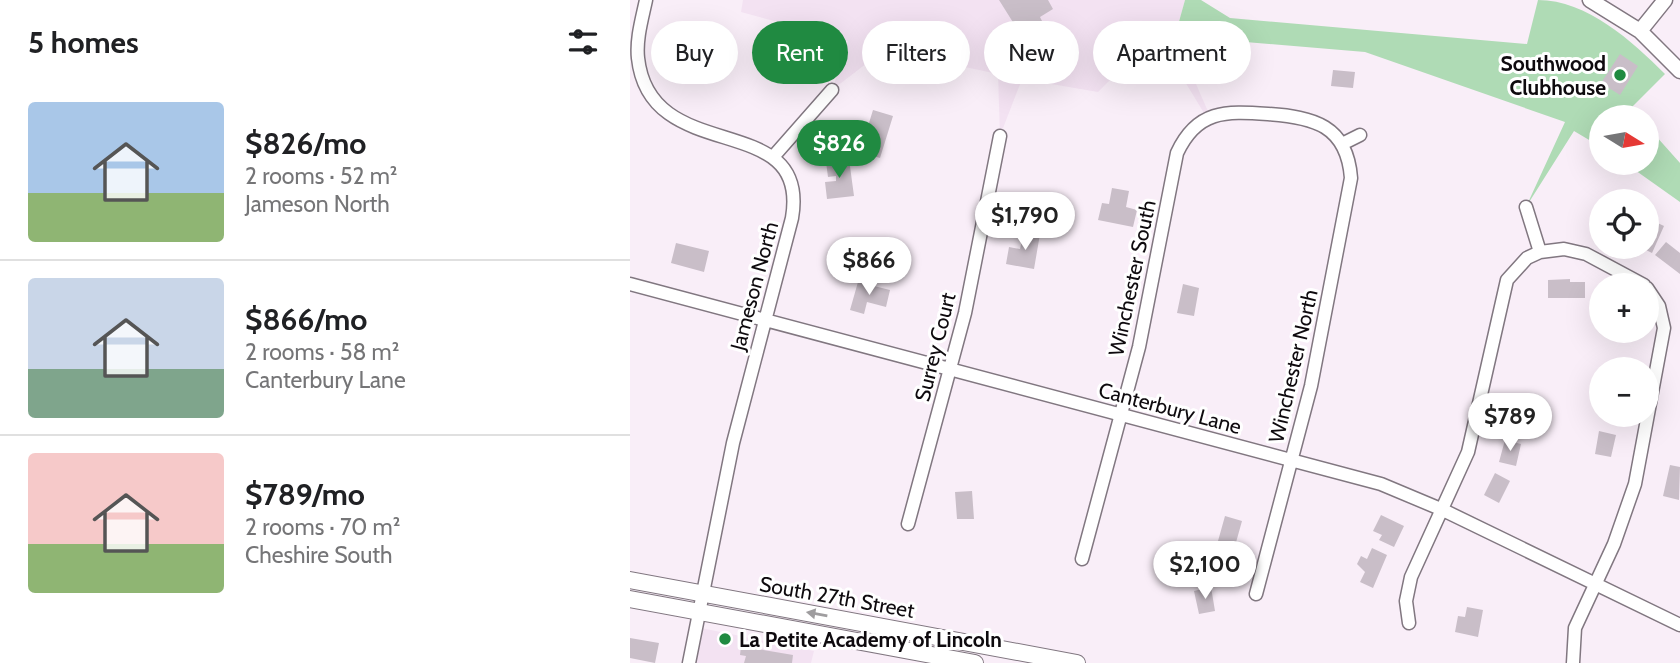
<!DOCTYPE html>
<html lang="en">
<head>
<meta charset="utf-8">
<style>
  body { margin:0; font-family:Cabin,sans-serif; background:#f2f2f2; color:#202124; height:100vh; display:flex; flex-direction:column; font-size:26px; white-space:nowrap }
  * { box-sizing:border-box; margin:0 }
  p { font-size:23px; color:#757577 }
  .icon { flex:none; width:38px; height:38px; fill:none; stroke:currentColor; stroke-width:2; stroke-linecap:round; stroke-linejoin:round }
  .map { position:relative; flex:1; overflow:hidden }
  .drawer { display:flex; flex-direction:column; background:#fff; width:630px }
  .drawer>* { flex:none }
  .guide { position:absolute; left:21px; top:21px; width:665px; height:63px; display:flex; gap:14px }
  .needle { width:46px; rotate:101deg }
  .fabs { position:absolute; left:959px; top:105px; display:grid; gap:14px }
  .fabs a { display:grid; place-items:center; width:70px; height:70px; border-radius:50%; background:#fff; box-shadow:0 7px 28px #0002; font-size:35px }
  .price { position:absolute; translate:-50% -60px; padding:0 16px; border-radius:24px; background:#fff; color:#222; font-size:23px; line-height:46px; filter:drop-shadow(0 2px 4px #0008) }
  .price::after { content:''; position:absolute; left:50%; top:42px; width:21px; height:16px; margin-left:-10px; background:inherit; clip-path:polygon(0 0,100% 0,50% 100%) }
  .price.current { background:#208a41; color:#fff }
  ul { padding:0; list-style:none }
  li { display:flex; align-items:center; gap:21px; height:175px; padding:0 28px }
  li+li { border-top:2px solid #e0e0e0 }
  li span { display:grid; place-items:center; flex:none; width:196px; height:140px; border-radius:7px; color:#555 }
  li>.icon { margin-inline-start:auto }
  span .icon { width:84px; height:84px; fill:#fffc; stroke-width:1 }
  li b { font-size:30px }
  h2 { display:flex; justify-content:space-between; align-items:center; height:84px; padding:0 28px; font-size:30px }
  .tag { padding:0 24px; border-radius:32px; background:#fff; box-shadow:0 7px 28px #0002; font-size:24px; line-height:63px }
  .tag.current { background:#208a41; color:#fff }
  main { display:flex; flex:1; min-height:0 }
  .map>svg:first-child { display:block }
  .built { fill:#f3e2f2 }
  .green { fill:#afdbb5 }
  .building { fill:#c9bec8 }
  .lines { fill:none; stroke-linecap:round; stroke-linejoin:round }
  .minor-casing { stroke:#817780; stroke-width:15 }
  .tertiary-casing { stroke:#817780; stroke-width:17 }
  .secondary-casing { stroke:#817780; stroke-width:18 }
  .minor { stroke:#fff; stroke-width:12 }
  .tertiary { stroke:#fff; stroke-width:14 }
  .secondary { stroke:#fff; stroke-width:16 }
  .oneway { fill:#9f9d9f }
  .poi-dot { fill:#208a41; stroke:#fff; stroke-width:2.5 }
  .labels { text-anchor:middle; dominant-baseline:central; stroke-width:6; stroke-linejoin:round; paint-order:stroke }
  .poi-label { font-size:21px; font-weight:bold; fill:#0e0a0e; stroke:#fff; text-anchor:end }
  .street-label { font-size:21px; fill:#0e0a0e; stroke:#fff }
</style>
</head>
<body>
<main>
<section class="drawer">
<h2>5 homes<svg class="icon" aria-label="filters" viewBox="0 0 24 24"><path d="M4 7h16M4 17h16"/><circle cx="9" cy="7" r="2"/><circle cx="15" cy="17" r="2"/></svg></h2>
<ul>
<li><span style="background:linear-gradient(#a9c7e8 65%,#8fb573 0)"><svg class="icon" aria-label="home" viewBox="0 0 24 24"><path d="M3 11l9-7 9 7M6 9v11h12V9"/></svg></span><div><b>$826/mo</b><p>2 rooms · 52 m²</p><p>Jameson North</p></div></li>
<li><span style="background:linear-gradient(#c9d6e8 65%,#7fa58c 0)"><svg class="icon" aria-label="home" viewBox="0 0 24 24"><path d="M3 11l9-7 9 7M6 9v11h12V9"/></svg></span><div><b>$866/mo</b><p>2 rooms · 58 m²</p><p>Canterbury Lane</p></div></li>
<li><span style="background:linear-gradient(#f6c9c9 65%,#8fb573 0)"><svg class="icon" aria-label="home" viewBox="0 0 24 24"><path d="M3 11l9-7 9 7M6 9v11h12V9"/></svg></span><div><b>$789/mo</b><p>2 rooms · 70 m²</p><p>Cheshire South</p></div></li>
</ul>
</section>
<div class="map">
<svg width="1050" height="663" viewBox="0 0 1050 663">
  <rect width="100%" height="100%" fill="#f9eef8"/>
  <path class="built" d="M113,0H555L545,36L580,116L577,118L526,34L468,92L392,79L370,136L368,74L254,50L202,90L218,41L111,12Z
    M66,627L184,651L181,663H59Z"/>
  <path class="green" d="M555,0H571L600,18L897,44L908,0C957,0 1002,41 1035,74L1001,108L1009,117H971V147L944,131L896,207L935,122L735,52L545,36Z
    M1017,126L1050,163V202L995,163H1017Z"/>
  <path class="building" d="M369,0H418L423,9L410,17L412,21L391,35Z
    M990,54L1008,66L990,95L971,83Z
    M703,70L725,72L723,88L701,86Z
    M243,110L263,116L250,158L230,152Z
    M219,159L224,196L197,199L195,182L206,181V176L198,177L196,162Z
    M482,188L499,191L496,207L507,210L503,227L468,220L472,203L479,204Z
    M1017,218L1034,226L1022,253L1010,247H1017Z
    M394,231L410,234L404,269L376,264L379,247L390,249Z
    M1036,242L1050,253V274L1025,255Z
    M46,243L79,251L74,272L41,263Z
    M940,279V282H955V298H918V280Z
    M228,282L260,290L256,307L237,302L234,314L220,310Z
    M553,284L569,288L564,316L547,313Z
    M885,397L904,401L898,429L878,425Z
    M969,431L986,435L981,457L965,454Z
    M875,440L891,444L886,466L869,462Z
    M1040,465L1050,467L1049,500L1033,496Z
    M865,473L880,481L869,503L854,495Z
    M342,491L344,519H327L325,492Z
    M751,515L774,526L764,547L749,540L752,535L743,531Z
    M595,516L612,521L605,546L588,541Z
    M577,546L593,551L585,579L569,574Z
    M742,548L757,555L743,588L730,582L735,572L727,564L731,556L737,559Z
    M581,587L585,611L569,614L564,591Z
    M837,607L853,610L848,637L825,632L828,616L835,617Z
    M0,638L29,643L25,663L0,658Z
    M111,646L163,655L162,663H114L116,656L110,655Z"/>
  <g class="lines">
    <defs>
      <path id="minor" d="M16,0C12,19 6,39 8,58C20,169 181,107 162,218L103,443L59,663
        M712,144L730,135
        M143,157L202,90
        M896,207L910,252
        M0,284L751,484L813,510L1050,625
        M278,524L335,313L370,136
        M452,559L509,347L547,153C567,110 595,111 638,114C683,117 717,125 721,178L681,386L626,594
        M779,623L776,601L781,577L838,452L877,280L897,258L910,252L934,249L956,254L1014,285
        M943,663L945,628L984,544L1005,484L1034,328L1029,306L1017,288"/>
      <path id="tertiary" d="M960,0L1010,31L1050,71
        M1010,31L1035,0"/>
      <path id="secondary" d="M0,580L447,663
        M0,599L345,663"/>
    </defs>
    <use href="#minor" class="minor-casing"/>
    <use href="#tertiary" class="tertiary-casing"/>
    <use href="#secondary" class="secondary-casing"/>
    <use href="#minor" class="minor"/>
    <use href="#tertiary" class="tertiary"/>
    <use href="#secondary" class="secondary"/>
  </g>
  <defs><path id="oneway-solid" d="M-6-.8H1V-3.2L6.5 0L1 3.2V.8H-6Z" transform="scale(1.75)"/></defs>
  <use class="oneway" href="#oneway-solid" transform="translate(187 614) rotate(-170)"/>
  <g class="poi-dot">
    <circle cx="990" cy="75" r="7"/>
    <circle cx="95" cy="639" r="7"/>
  </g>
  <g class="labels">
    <g class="poi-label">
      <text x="976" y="63">Southwood<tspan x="976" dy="24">Clubhouse</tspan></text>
      <text x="109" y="639" text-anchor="start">La Petite Academy of Lincoln</text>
    </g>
    <g class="street-label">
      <text transform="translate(502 278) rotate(-78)">Winchester South</text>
      <text transform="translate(124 286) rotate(-75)">Jameson North</text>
      <text transform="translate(305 347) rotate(-76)">Surrey Court</text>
      <text transform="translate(663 366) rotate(-77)">Winchester North</text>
      <text transform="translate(540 408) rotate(15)">Canterbury Lane</text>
      <text transform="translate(207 597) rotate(10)">South 27th Street</text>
    </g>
  </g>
</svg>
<div class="fabs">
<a><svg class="needle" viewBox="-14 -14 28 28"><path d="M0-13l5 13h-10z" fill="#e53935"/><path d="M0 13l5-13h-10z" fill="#757577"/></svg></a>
<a><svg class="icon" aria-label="locate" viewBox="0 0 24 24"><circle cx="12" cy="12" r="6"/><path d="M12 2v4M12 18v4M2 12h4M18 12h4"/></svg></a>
<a>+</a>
<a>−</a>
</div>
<b class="price current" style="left:209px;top:180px">$826</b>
<b class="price" style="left:395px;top:252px">$1,790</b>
<b class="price" style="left:239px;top:297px">$866</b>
<b class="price" style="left:880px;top:453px">$789</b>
<b class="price" style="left:575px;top:601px">$2,100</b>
<div class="guide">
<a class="tag">Buy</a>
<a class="tag current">Rent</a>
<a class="tag">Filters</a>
<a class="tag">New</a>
<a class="tag">Apartment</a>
</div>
</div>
</main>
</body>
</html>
